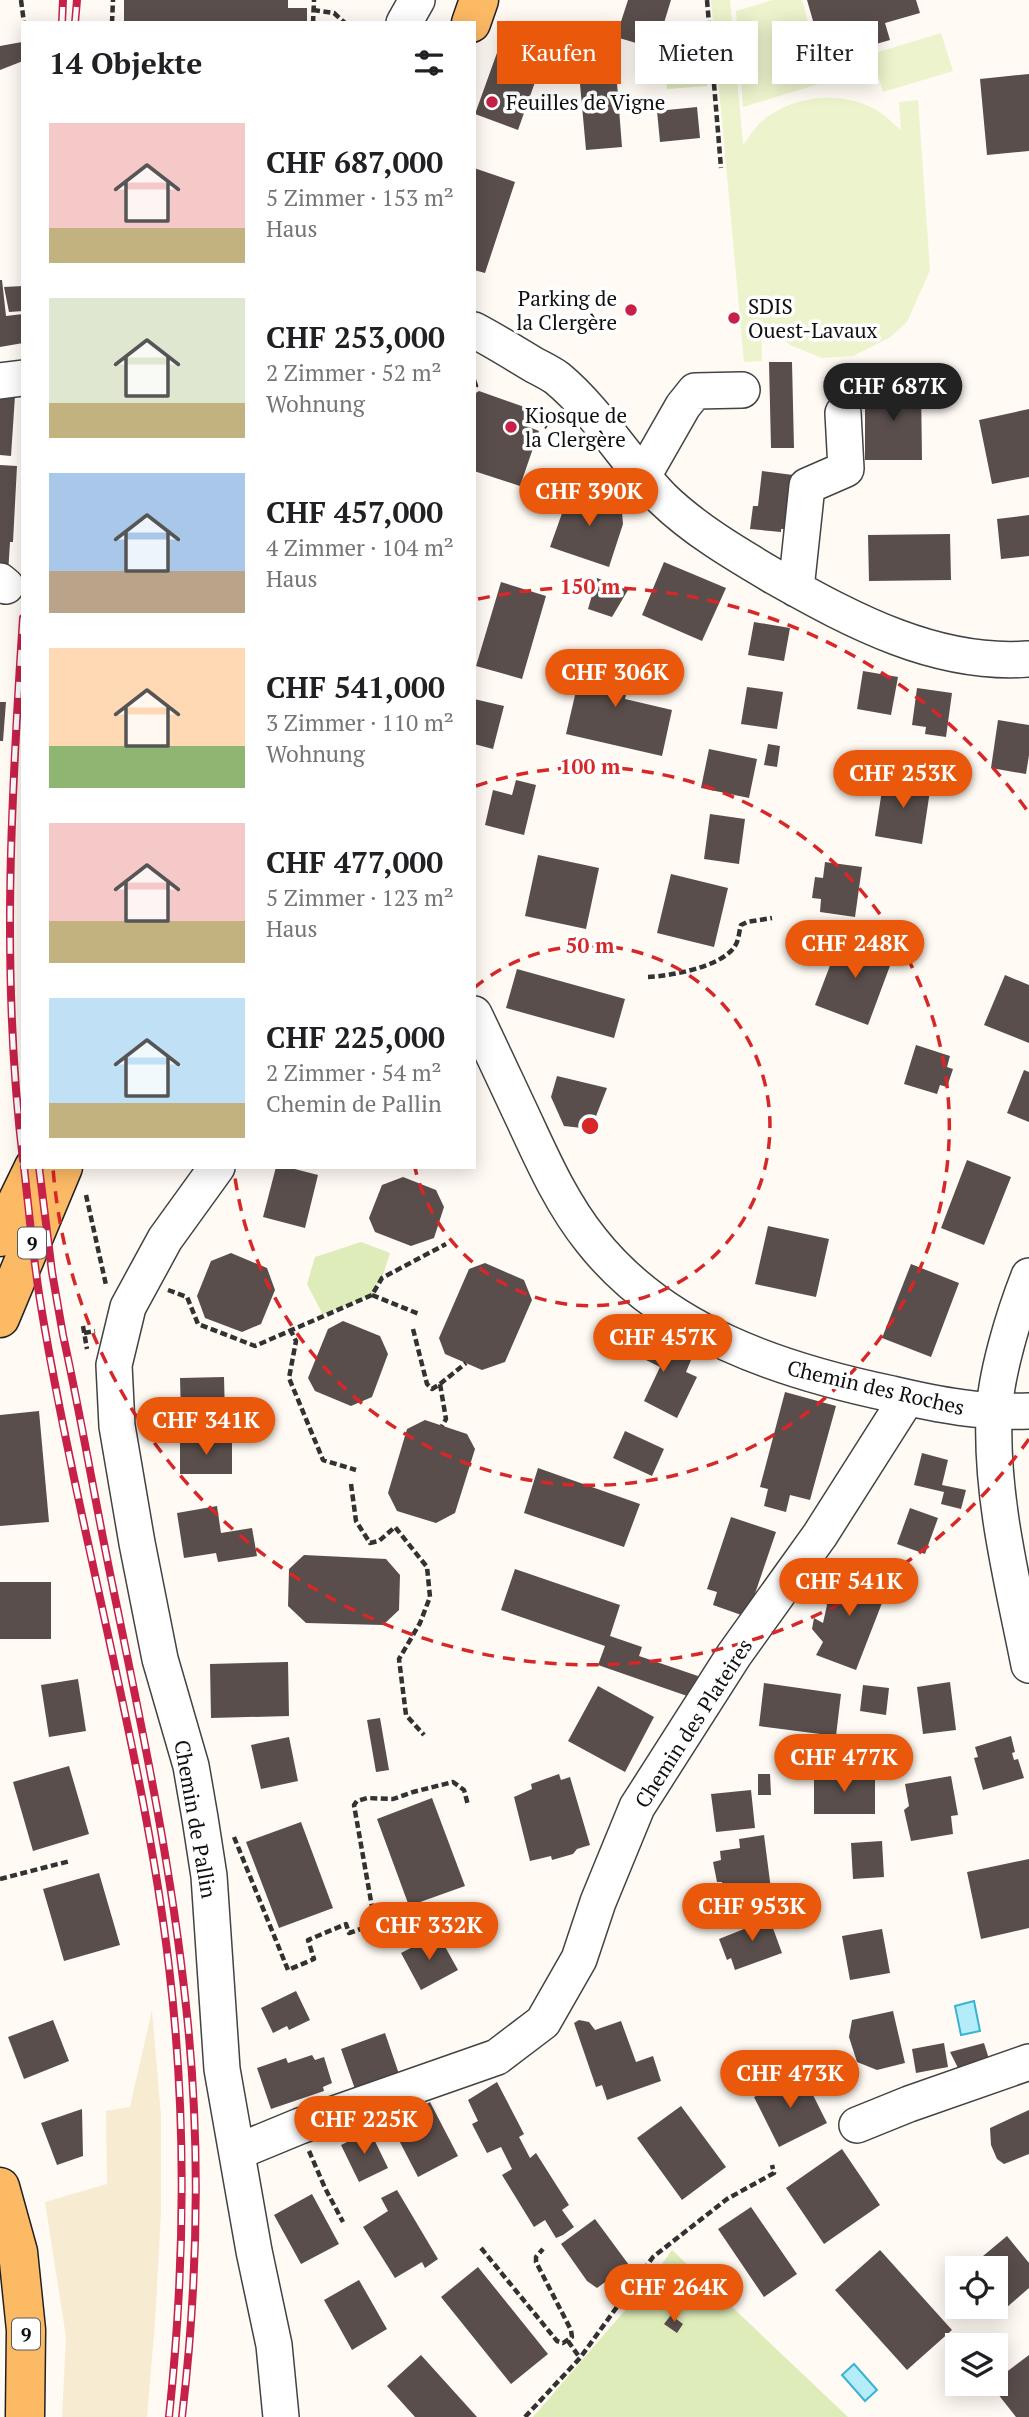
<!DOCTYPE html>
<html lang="de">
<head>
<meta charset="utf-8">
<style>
  body { margin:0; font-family:"PT Serif",serif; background:#f2f2f2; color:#202124; height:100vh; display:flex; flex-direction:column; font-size:26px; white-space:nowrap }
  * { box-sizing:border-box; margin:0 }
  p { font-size:23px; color:#757577 }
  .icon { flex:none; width:38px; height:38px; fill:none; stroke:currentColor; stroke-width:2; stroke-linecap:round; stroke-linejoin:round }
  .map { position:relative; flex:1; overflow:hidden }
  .side { position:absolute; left:21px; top:21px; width:455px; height:1148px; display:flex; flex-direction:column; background:#fff; border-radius:0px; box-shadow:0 4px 18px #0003 }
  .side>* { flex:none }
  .hud { position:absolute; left:497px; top:21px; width:427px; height:63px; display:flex; gap:14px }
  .controls { position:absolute; left:945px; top:2256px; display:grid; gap:14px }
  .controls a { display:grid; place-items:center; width:63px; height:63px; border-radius:0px; background:#fff; box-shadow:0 4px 18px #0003; font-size:35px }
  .price { position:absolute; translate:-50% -60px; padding:0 16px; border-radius:24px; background:#ea580c; color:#fff; font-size:23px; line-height:46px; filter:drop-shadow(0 2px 4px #0008) }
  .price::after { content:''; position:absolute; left:50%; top:42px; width:21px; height:16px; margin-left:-10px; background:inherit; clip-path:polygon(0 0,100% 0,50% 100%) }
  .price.on { background:#222; color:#fff }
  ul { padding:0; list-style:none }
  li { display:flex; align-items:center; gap:21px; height:175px; padding:0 28px }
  li span { display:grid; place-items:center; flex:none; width:196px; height:140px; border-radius:0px; color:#555 }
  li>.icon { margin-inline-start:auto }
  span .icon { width:84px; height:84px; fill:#fffc; stroke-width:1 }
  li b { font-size:30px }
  h2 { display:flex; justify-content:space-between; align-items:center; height:84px; padding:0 28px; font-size:30px }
  .chip { padding:0 24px; border-radius:0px; background:#fff; box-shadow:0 4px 18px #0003; font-size:24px; line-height:63px }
  .chip.on { background:#ea580c; color:#fff }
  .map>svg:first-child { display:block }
  .farmland { fill:#f7ecd1 }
  .green { fill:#deecba }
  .pitch { fill:#edf3cc }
  .water { fill:#b5ecf9; stroke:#39b3d3; stroke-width:2 }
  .building { fill:#594e4c }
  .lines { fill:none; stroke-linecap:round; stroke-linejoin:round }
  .minor-casing { stroke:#434343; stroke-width:38 }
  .major-casing { stroke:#212121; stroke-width:41 }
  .path { stroke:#323232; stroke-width:4.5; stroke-dasharray:7 3.5; stroke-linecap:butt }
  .minor { stroke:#fff; stroke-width:35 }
  .major { stroke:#fdba65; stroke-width:38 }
  .rail-casing { stroke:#c72149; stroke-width:8 }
  .rail { stroke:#fff; stroke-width:5; stroke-dasharray:16; stroke-linecap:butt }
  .ring { fill:none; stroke:#d62828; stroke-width:3.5; stroke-dasharray:12 9 }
  .poi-dot { fill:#c72149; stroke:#fff; stroke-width:2.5 }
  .labels { text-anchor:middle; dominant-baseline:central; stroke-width:7; stroke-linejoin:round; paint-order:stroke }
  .shield { fill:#fff; stroke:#585858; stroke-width:2 }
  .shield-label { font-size:19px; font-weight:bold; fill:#101010 }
  .poi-label { font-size:21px; fill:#101010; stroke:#fff; text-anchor:start }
  .street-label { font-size:21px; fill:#101010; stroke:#fff }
  .centre { fill:#d62828; stroke:#fff; stroke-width:3.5 }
  .ring-label { font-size:21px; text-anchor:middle; font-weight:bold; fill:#d62828; stroke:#fff; stroke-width:7; stroke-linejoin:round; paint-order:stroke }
</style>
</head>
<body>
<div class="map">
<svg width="1029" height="2417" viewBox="0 0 1029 2417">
  <rect width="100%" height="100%" fill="#fffaf3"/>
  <path class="farmland" d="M152,2010L161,2116V2213L155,2322L147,2417H62L66,2337L45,2202L107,2184L106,2111L130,2107Z"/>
  <path class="green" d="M705,50L707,86L667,89L665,52Z
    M361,1242L390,1253L382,1278L372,1295L323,1315L307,1284L315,1257Z
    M672,2250L848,2417H533L647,2285Z"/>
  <path class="pitch" d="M711,0H730L743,145C748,139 753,130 759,124C790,94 846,89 881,113C888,118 894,125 901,130L899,102L918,100L930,270L907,322L889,338L853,356L822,358L790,345L761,323L762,361L744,362Z
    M773,0H802L825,82L743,107L736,11Z
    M941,33L953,71L883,92L872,54Z"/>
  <path class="water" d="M974,2001L980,2031L961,2035L955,2006Z
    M854,2364L877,2390L865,2401L842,2375Z"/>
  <path class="building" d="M124,0H288V8H307V23H124Z
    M628,0H671L656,49L616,37Z
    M807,0H916L920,13L885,23L890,40L824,59Z
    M507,25L550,40L518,130L475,114Z
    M22,42L23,61L0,70V46Z
    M616,70L622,147L586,150L579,73Z
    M1029,74V151L987,155L980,79Z
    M697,107L700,138L660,142L657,111Z
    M474,168L515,182L485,273L474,270Z
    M0,280H2L6,316L23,314V343L0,347Z
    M23,286V311L9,312L4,287Z
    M769,362H792L794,448H771Z
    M865,385H921L922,460H865Z
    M479,391L530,409L524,425L539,431L520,486L474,471V394Z
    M15,396L11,456L0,455V398Z
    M1029,409V477L992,484L979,420Z
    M0,465L17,466L13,542H10L8,574L0,570Z
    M762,471L793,475L787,529H781V532L750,529L753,506H758Z
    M571,488L611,501L618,506L622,512L623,524L609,567L550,547Z
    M1029,515V556L1001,559L997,519Z
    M950,534L951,580L869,581L868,535Z
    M664,562L726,588L702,641L642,615Z
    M597,578L628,590L612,617L588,609Z
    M501,582L546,596L522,679L476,666Z
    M754,622L790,628L784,661L748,655Z
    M585,652L633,663L625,699L672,710L662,756L566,734Z
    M863,671L898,677L891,715L857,709Z
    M747,687L783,692L777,729L741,724Z
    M917,688L952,693L946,737L925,734L926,727L912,725Z
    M474,699L504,706L493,749L474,744Z
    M0,702H6L3,741H0Z
    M998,720L1029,725V755L1026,774L991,768Z
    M768,744L780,746L777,767L764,765Z
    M709,749L757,759L749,798L701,788Z
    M884,777L931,784L922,844L875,836Z
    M516,780L536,785L524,835L485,825L493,790L512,795Z
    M710,814L745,819L739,864L704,859Z
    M538,855L599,868L586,929L525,916Z
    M825,862L862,867L855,917L820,912L821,899L812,898L815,877L823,878Z
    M671,874L728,888L714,947L657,933Z
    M842,934L894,955L868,1025L815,1005Z
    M517,969L625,999L614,1038L506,1008Z
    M1005,975L1029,985V1043L984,1025Z
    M916,1045L950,1056L947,1067L953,1069L947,1087L940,1085L937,1094L904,1084Z
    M1024,1070L1029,1072V1122L1007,1113Z
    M557,1076L607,1088L591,1129L564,1126L551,1097Z
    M967,1160L1011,1177L984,1245L941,1228Z
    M276,1167H287L318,1175L305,1228L263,1217Z
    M403,1177L436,1190L444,1207L434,1238L411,1246L375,1232L369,1218L382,1185Z
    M768,1226L829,1239L816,1297L755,1284Z
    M231,1253L267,1268L275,1290L261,1324L242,1332L205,1318L197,1296L211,1261Z
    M485,1263L524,1280L532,1300L505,1362L482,1370L445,1354L439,1338L469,1269Z
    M911,1264L959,1283L931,1357L882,1338Z
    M343,1321L380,1336L388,1354L372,1397L351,1406L315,1391L308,1378L328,1329Z
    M629,1330L691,1360L686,1372L697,1377L677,1418L644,1401L660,1367L620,1347Z
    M224,1377L225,1416L181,1417L180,1378Z
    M785,1392L836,1406L810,1500L790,1495L786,1512L764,1506L768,1489L760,1487Z
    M39,1411L49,1522L0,1526V1415Z
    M425,1420L467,1434L475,1449L455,1513L436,1523L397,1511L388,1493L407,1429Z
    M625,1431L664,1449L652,1476L613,1458Z
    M232,1440V1474H180V1441Z
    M922,1453L948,1460L942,1485L966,1490L961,1509L941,1504L944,1492L914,1485Z
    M538,1468L640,1504L624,1547L524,1513Z
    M217,1506L221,1533L252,1528L257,1556L218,1562L216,1553L184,1558L177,1513Z
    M910,1508L938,1518L925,1554L897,1544Z
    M731,1517L776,1532L747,1617L713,1605L717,1592L707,1589Z
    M304,1555L386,1559L400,1575L399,1610L383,1625L306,1623L288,1606L289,1569Z
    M845,1568L889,1585L856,1670L816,1655L823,1642L812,1629L814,1618L823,1623L827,1605L822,1598L826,1587H838Z
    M515,1569L620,1605L610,1636L642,1647L639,1656L698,1676L690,1697L598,1665L605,1646L501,1610Z
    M0,1582H51V1639H0Z
    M288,1662L289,1716L211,1718L210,1664Z
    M78,1679L86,1731L49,1737L41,1685Z
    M950,1682L956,1730L923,1734L917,1687Z
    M764,1683L841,1694L836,1736L759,1726Z
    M863,1685L889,1688L886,1715L860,1711Z
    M598,1686L654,1717L625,1772L568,1741Z
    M380,1718L389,1770L376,1772L367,1720Z
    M1011,1736L1015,1752L1012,1753L1014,1760L1018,1759L1024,1778L983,1790L974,1758L978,1757L975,1747Z
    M289,1737L298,1781L261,1789L251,1745Z
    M69,1766L89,1834L33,1851L13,1782Z
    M814,1773L875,1774V1814H814Z
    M559,1774L561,1780L570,1777L590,1845L577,1849L573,1854L552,1860L551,1856L530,1861L514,1797L532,1789L531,1784Z
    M758,1774H770L771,1795H758Z
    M951,1776L958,1815L951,1816L953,1834L911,1841L904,1810L909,1806L905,1784Z
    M751,1790L755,1828L716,1832L711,1794Z
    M432,1798L465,1886L409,1906L377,1819Z
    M301,1822L333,1908L279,1928L246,1842Z
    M764,1835L773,1905L751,1909L748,1894L742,1895L741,1889L723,1891L722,1882H717L713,1862L721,1860L720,1851L740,1848L739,1839Z
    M882,1841L884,1877L853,1879L851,1843Z
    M1029,1859V1928L981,1939L967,1872Z
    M99,1873L120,1945L64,1961L43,1889Z
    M762,1912L765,1921L770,1920L782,1953L735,1970L731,1958L727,1960L719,1939L749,1927L746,1918Z
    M882,1929L890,1973L850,1980L842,1936Z
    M438,1934L458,1970L421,1990L401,1953Z
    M296,1991L310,2020L289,2030L287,2026L273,2033L261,2008Z
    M893,2011L905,2063L877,2070L857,2062L849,2037L852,2020Z
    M53,2020L69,2061L24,2079L8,2037Z
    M579,2020L589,2022L595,2030L621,2021L636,2062L653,2056L661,2081L607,2100L602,2085L596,2087L574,2023Z
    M385,2033L400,2077L356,2092L341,2049Z
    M944,2043L948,2067L916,2073L912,2049Z
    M984,2043L989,2059L958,2068L950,2052Z
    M312,2055L315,2060L324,2057L332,2083L323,2087L324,2091L271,2109L257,2068L286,2058L288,2063Z
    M802,2073L827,2123L779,2147L754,2097Z
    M497,2082L524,2134L519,2137L530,2158L536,2153L569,2205L562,2210L574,2227L563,2235L556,2238L545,2220L534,2227L502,2175L512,2169L501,2147L487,2153L472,2124L478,2121L468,2100Z
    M430,2102L458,2156L418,2177L390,2123Z
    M681,2106L726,2167L682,2200L637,2138Z
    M82,2109L83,2156L57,2165L41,2123Z
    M1029,2110V2154L1004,2164L997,2159L991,2145L990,2128Z
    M370,2131L388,2168L359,2182L341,2145Z
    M842,2149L880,2205L824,2244L786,2188Z
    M397,2190L438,2259L425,2268L422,2262L395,2278L363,2227L388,2211L381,2198Z
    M312,2194L339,2244L301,2264L274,2215Z
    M751,2207L797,2274L764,2297L718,2229Z
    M595,2219L629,2265L597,2288L587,2281L561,2244Z
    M1007,2236L1029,2263V2288L1006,2308L996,2295V2268L971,2266Z
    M880,2250L952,2330L907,2370L835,2290Z
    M478,2267L548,2354L511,2384L441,2297Z
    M359,2280L387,2329L352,2350L324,2300Z
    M671,2315L683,2324L677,2333L664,2324Z
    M421,2355L477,2417H415L387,2386Z
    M1029,2355V2417H1016L990,2384H996V2380Z"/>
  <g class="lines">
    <defs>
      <path id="minor" d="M404,23L417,0
        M474,330C495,341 514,353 534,365C542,369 550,373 557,378C598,412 625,460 662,498C695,530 736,554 775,577C853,621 937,666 1029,659
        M0,381L23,378
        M643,476L683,406L695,391L742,390
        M0,581L6,586
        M796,589L807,486L846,469L843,413
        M474,1014C491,1049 507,1084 524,1120C543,1161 562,1204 591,1240C664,1333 782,1371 892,1394C939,1405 981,1413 1029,1411
        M217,1167L165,1239L128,1307L114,1365L117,1426L137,1543L160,1659L191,1766L200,1818L209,1876L222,2069L254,2251L274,2345L281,2417
        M1029,1276C1014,1314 995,1376 994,1416C991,1499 1013,1584 1029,1665
        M857,2125L909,2104L1029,2062
        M237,2152L300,2126L497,2057L543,2022L579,1959L598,1902L637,1807L734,1655L820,1535L907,1398"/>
      <path id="major" d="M471,23L479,0
        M0,1237L34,1167
        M0,1318L63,1167
        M0,2187L18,2252L26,2330L25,2417"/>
    </defs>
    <use href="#minor" class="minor-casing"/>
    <use href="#major" class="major-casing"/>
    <path class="path" d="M21,0L24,23
      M707,0L721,168
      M313,10L334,13L345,23
      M112,23L113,0
      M313,23L314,0
      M474,380L476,386L474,390
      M527,416L547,427
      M648,977C670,976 722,967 735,946C739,940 739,931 741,925L747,922L772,918
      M86,1195L106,1285
      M168,1290L187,1297L198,1324L255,1346L372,1295L382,1278L446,1244
      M372,1295L419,1314
      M83,1326L87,1349
      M290,1329L296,1341L289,1378L323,1460L356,1470
      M413,1329L427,1384L432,1389L440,1384L446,1419L442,1426
      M84,1333L95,1331
      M440,1384L466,1363
      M351,1484L356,1521L370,1543L379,1541L395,1527L427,1567L430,1597L420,1623L399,1659L406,1715L424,1735
      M234,1837L288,1970L314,1959L308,1940L346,1924L349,1933L375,1924L354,1805L357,1801L367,1798L393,1799L413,1792L453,1782L464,1790L468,1805
      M0,1879L70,1861
      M309,2151L325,2188L343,2222
      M481,2248L557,2341L563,2343L572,2337L571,2330L536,2262V2257L543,2249
      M568,2341L580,2358
      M525,2417L580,2358L653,2257L727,2199L774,2173L772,2165"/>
    <use href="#minor" class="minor"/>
    <use href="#major" class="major"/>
    <defs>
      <path id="rail" d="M62,23L63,0
        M75,23L77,0
        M23,618C11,799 1,979 23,1160
        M24,1167C29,1211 33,1256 40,1300C54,1387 73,1475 92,1561C121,1696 153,1830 169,1967C187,2117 185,2267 169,2417
        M39,1167L52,1272L63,1335C81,1417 95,1501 112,1583C141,1723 171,1863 186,2006C201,2142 198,2281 182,2417"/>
    </defs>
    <use href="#rail" class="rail-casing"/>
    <use href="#rail" class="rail"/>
  </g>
  <g class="ring">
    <path d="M474 988A180 180 0 1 1 415 1168"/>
    <path d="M476 786A359 359 0 1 1 234 1170"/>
    <path d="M1029 1439A539 539 0 0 1 53 1168M478 599A539 539 0 0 1 1029 813"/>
  </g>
  <g class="poi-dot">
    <circle cx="492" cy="102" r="7"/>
    <circle cx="631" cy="310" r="7"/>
    <circle cx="734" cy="318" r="7"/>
    <circle cx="511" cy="427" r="7"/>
  </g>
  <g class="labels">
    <g class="shield">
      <rect x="18" y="1227.5" width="28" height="31" rx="5"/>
      <rect x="12" y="2318.5" width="28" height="31" rx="5"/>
    </g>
    <g class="shield-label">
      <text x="32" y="1243">9</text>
      <text x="26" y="2334">9</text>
    </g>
    <g class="poi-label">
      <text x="506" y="102">Feuilles de Vigne</text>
      <text x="617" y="298" text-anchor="end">Parking de<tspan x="617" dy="24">la Clergère</tspan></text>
      <text x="748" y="306">SDIS<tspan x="748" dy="24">Ouest-Lavaux</tspan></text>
      <text x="525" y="415">Kiosque de<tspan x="525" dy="24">la Clergère</tspan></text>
    </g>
    <g class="street-label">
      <text transform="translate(876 1387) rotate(13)">Chemin des Roches</text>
      <text transform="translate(693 1723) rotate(-57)">Chemin des Plateires</text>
      <text transform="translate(196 1819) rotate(80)">Chemin de Pallin</text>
    </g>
  </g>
  <circle cx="590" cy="1126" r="10" class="centre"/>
  <g class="ring-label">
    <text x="590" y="594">150 m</text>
    <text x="590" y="774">100 m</text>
    <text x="590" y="953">50 m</text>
  </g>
</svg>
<div class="controls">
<a><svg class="icon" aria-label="locate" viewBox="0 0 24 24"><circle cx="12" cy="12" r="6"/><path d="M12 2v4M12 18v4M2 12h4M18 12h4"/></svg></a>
<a><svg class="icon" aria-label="layers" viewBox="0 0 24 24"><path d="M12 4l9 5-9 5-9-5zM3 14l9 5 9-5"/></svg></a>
</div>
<b class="price on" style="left:893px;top:423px">CHF 687K</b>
<b class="price" style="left:589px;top:528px">CHF 390K</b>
<b class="price" style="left:615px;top:709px">CHF 306K</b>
<b class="price" style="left:903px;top:810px">CHF 253K</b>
<b class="price" style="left:855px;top:980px">CHF 248K</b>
<b class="price" style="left:663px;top:1374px">CHF 457K</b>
<b class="price" style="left:206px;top:1457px">CHF 341K</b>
<b class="price" style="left:849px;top:1618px">CHF 541K</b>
<b class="price" style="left:844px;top:1794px">CHF 477K</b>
<b class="price" style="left:752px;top:1943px">CHF 953K</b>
<b class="price" style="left:429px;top:1962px">CHF 332K</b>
<b class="price" style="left:790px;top:2110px">CHF 473K</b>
<b class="price" style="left:364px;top:2156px">CHF 225K</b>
<b class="price" style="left:674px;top:2324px">CHF 264K</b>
<div class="hud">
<a class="chip on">Kaufen</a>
<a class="chip">Mieten</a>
<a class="chip">Filter</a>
</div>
<section class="side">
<h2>14 Objekte<svg class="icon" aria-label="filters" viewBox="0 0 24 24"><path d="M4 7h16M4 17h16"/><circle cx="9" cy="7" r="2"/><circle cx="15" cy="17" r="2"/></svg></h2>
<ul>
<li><span style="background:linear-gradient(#f6c9c9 75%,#c2b280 0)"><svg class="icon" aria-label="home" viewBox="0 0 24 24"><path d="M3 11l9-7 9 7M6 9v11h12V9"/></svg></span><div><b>CHF 687,000</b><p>5 Zimmer · 153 m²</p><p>Haus</p></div></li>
<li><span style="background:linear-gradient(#dfe7d0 75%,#c2b280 0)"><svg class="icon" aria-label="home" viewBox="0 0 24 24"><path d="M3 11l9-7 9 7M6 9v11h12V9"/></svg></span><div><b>CHF 253,000</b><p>2 Zimmer · 52 m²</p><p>Wohnung</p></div></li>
<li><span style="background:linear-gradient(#a9c7e8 70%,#b9a48a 0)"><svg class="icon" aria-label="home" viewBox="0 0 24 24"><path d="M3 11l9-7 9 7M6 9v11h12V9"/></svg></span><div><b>CHF 457,000</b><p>4 Zimmer · 104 m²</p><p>Haus</p></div></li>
<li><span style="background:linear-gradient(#ffd9b3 70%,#8fb573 0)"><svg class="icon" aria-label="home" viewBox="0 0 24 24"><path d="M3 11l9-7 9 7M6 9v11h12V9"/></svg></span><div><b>CHF 541,000</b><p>3 Zimmer · 110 m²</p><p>Wohnung</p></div></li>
<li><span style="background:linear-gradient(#f6c9c9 70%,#c2b280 0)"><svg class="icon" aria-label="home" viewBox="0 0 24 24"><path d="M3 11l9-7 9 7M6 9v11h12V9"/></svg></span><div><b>CHF 477,000</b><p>5 Zimmer · 123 m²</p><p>Haus</p></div></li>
<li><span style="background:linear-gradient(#bfe0f5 75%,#c2b280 0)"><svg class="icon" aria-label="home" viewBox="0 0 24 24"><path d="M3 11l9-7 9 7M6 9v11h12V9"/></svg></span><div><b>CHF 225,000</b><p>2 Zimmer · 54 m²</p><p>Chemin de Pallin</p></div></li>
</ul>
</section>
</div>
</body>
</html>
